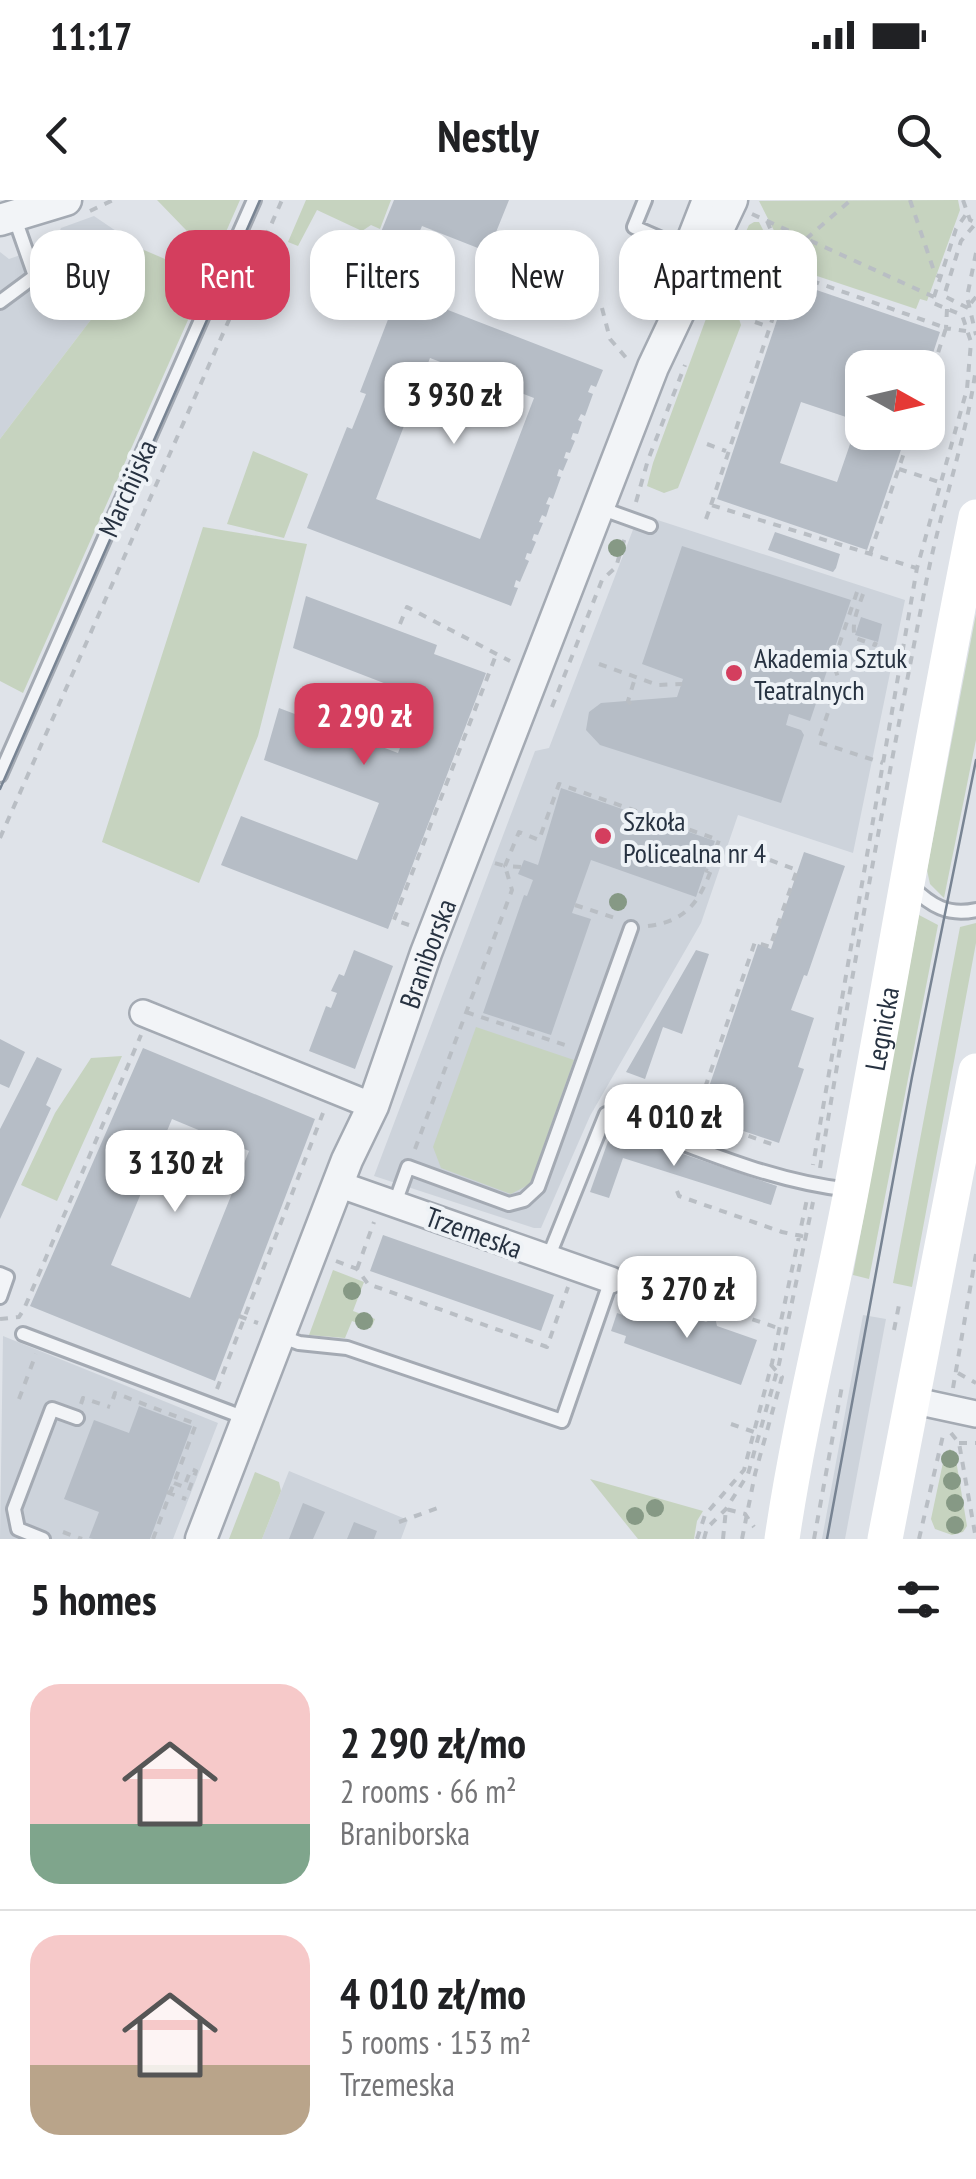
<!DOCTYPE html>
<html lang="en">
<head>
<meta charset="utf-8">
<style>
  body { margin:0; font-family:"PT Sans Narrow",sans-serif; background:#f2f2f2; color:#202124; height:100vh; display:flex; flex-direction:column; font-size:38px; white-space:nowrap }
  * { box-sizing:border-box; margin:0 }
  p { font-size:32px; color:#757577 }
  .icon { flex:none; width:55px; height:55px; fill:none; stroke:currentColor; stroke-width:2; stroke-linecap:round; stroke-linejoin:round }
  .map { position:relative; height:1339px; overflow:hidden }
  .panel { display:flex; flex-direction:column; background:#fff; flex:1 }
  .panel>* { flex:none }
  .top-card { position:absolute; left:30px; top:30px; width:918px; height:90px; display:flex; gap:20px }
  .needle { width:65px; rotate:98deg }
  .fabs { position:absolute; left:845px; top:150px; display:grid; gap:20px }
  .fabs a { display:grid; place-items:center; width:100px; height:100px; border-radius:20px; background:#fff; box-shadow:0 5px 15px #0003; font-size:50px }
  .price { position:absolute; translate:-50% -85px; padding:0 22px; border-radius:20px; background:#fff; color:#222; font-size:32px; line-height:65px; filter:drop-shadow(0 2px 5px #0008) }
  .price::after { content:''; position:absolute; left:50%; top:60px; width:30px; height:22px; margin-left:-15px; background:inherit; clip-path:polygon(0 0,100% 0,50% 100%) }
  .price.selected { background:#d43e5e; color:#fff }
  ul { padding:0; list-style:none }
  li { display:flex; align-items:center; gap:30px; height:250px; padding:0 30px }
  li+li { border-top:2px solid #e0e0e0 }
  li span { display:grid; place-items:center; flex:none; width:280px; height:200px; border-radius:30px; color:#555 }
  li>.icon { margin-inline-start:auto }
  span .icon { width:120px; height:120px; fill:#fffc; stroke-width:1 }
  li b { font-size:42px }
  h2 { display:flex; justify-content:space-between; align-items:center; height:120px; padding:0 30px; font-size:42px }
  .tag { padding:0 35px; border-radius:30px; background:#fff; box-shadow:0 5px 15px #0003; font-size:35px; line-height:90px }
  .tag.selected { background:#d43e5e; color:#fff }
  .status { display:flex; justify-content:space-between; align-items:center; height:70px; padding:0 50px; background:#fff; direction:ltr }
  .status svg { height:28px; fill:currentColor }
  header { display:flex; justify-content:space-between; align-items:center; height:130px; padding:0 30px; background:#fff; font-size:45px; font-weight:700 }
  .map>svg:first-child { display:block }
  .built { fill:#cdd3db }
  .green { fill:#c6d3bf }
  .building { fill:#b6bdc6; fill-rule:evenodd }
  .lines { fill:none; stroke-linecap:round; stroke-linejoin:round }
  .service-casing { stroke:#a4aab3; stroke-width:18 }
  .minor-casing { stroke:#a4aab3; stroke-width:30 }
  .tertiary-casing { stroke:#a4aab3; stroke-width:35 }
  .path { stroke:#b9bec4; stroke-width:4; stroke-dasharray:8 8; stroke-linecap:butt }
  .service { stroke:#f2f4f7; stroke-width:12 }
  .minor { stroke:#f2f4f7; stroke-width:25 }
  .tertiary { stroke:#f2f4f7; stroke-width:30 }
  .secondary { stroke:#fff; stroke-width:35 }
  .tram { stroke:#788493; stroke-width:2.5 }
  .tree { fill:#869985 }
  .poi-dot { fill:#d43e5e; stroke:#eef2f6; stroke-width:4 }
  .labels { text-anchor:middle; dominant-baseline:central; stroke-width:8; stroke-linejoin:round; paint-order:stroke }
  .street-label { font-size:28px; fill:#273241; stroke:#eef2f6 }
  .poi-label { font-size:28px; fill:#273241; stroke:#eef2f6; text-anchor:start }
</style>
</head>
<body>
<div class="status"><b>11:17</b><svg viewBox="0 0 49 12"><path d="M0 12V9h3v3zM5 12V6h3v6zM10 12V3h3v9zM15 12V0h3v12zM26 1h20v11H26zM47 4h2v5h-2z"/></svg></div>
<header><svg class="icon" aria-label="back" viewBox="0 0 24 24"><path d="M15 5l-7 7 7 7"/></svg>Nestly<svg class="icon" aria-label="search" viewBox="0 0 24 24"><circle cx="10" cy="10" r="6"/><path d="M15 15l6 6"/></svg></header>
<div class="map">
<svg width="976" height="1339" viewBox="0 0 976 1339">
  <rect width="100%" height="100%" fill="#dfe3e9"/>
  <path class="built" d="M94,16L144,50L0,239V52L9,59L55,43L61,28Z
    M639,314L905,400L853,653L738,615L701,723L590,916L541,1028H534L374,976L535,551L549,548Z
    M863,1115L886,1119L845,1339H822Z
    M3,1136L218,1223L173,1339H0Z
    M289,1271L408,1320L401,1339H262Z"/>
  <path class="green" d="M157,0H240L214,59Z
    M306,0H391L380,29L371,25L362,31L317,10L298,46L288,42Z
    M958,0L960,10L927,101L920,99L916,109L793,68L759,1Z
    M754,22H759L781,65L760,76L749,101L737,88L723,81L749,25Z
    M144,50L207,77L23,493L0,481V239Z
    M714,97L735,106L741,125L678,288L664,293L647,286L653,263Z
    M253,251L308,274L284,338L227,324Z
    M203,327L307,344L258,536L199,683L102,642Z
    M976,414V540L944,698L930,684L927,670Z
    M919,715L938,725L869,1079L853,1075Z
    M976,723V743L912,1087L893,1083L960,727Z
    M476,827L574,860L530,984L511,994L441,968L433,947Z
    M122,856L57,1001L21,985L55,913L91,858Z
    M333,1070L364,1082L353,1111L375,1119L371,1128L352,1121L345,1138L309,1135Z
    M950,1249L955,1254L967,1326L963,1332L952,1335L935,1329L931,1319L945,1253Z
    M255,1272L279,1282L281,1291L262,1339H229Z
    M590,1279L703,1311L697,1321L694,1339H638Z"/>
  <path class="building" d="M394,0H509L488,52L422,26L414,45L381,32Z
    M404,78L443,93L441,99L451,103L448,110L603,170L596,187L591,185L588,192L593,194L585,216L581,214L578,220L582,222L578,234L573,233L571,239L575,241L570,253L566,252L564,258L568,259L563,271L559,269L557,276L561,277L553,299L549,297L546,304L550,305L546,317L542,315L539,322L543,323L538,335L534,334L532,340L536,342L531,354L527,353L525,359L529,361L520,382L516,380L514,387L518,388L511,406L307,328L347,227L352,229L366,194L360,192ZM430,158L534,198L480,339L376,299Z
    M790,81L940,132L928,168H862V232H907L867,350L717,299ZM801,202L858,221L837,282L780,263Z
    M775,332L840,354L836,368L833,372L768,350Z
    M682,346L851,400L810,521L789,514L786,525L801,530L804,535L781,603L600,545L586,530L589,512L601,503L677,497L683,479L642,464Z
    M306,396L437,445L434,454L486,473L388,729L221,665L241,616L357,660L379,603L264,560L279,508L398,553L420,497L293,448Z
    M861,417L882,424L878,442L855,435Z
    M561,588L715,641L696,697L591,660L572,713L591,719L551,835L483,813L524,695L527,696L533,680L518,674L524,660L538,665Z
    M804,652L845,666L807,776L804,775L791,810L814,818L798,867L804,869L779,943L699,916L758,744L771,749Z
    M354,750L393,766L355,869L309,851L326,806L331,808L337,793L331,791L339,774L344,776Z
    M696,750L709,754L682,834L663,827L645,879L626,872Z
    M0,839L25,852L9,888L0,884Z
    M143,848L315,919L215,1181L30,1106ZM172,919L249,951L190,1098L111,1065Z
    M37,857L62,869L46,905L51,908L0,1019V929Z
    M612,930L777,986L771,1005L623,958L609,998L590,992Z
    M383,1035L554,1095L541,1131L370,1071Z
    M639,1099L706,1122L715,1117L717,1126L757,1140L741,1185L624,1143L626,1136L611,1131L617,1113L632,1118Z
    M139,1206L192,1226L150,1339H93L89,1338L99,1312L64,1299L94,1220L129,1233Z
    M303,1303L325,1312L313,1339H289Z
    M354,1322L377,1331L374,1339H347Z"/>
  <g class="lines">
    <defs>
      <path id="service" d="M645,0L634,27L687,50
        M0,102L35,76L14,16
        M600,308L650,326
        M0,575L254,0
        M911,686C931,706 948,716 976,710
        M395,1003L408,967L509,1004L524,1000L538,987L631,728
        M548,1058L606,914C684,943 766,981 850,990
        M0,1074L7,1077L0,1097
        M23,1134L248,1219
        M280,1136L299,1143L347,1148L562,1221L611,1080
        M43,1339L18,1329L14,1309L52,1209L77,1218"/>
      <path id="minor" d="M143,813L373,906
        M338,984L611,1080
        M911,1200L976,1214"/>
      <g id="tertiary">
        <path d="M0,20L66,0"/>
        <path d="M683,64L708,0"/>
        <path id="s1" d="M201,1339L347,960L373,906L426,753L653,167L732,0"/>
      </g>
    </defs>
    <use href="#service" class="service-casing"/>
    <use href="#minor" class="minor-casing"/>
    <use href="#tertiary" class="tertiary-casing"/>
    <path class="path" d="M910,0L935,74L940,77
      M963,0L970,20L976,23
      M90,11L113,0
      M752,14L934,97L933,103L962,115L971,142L967,189L917,368L813,965
      M767,21L786,65L784,71
      M806,39L851,0
      M976,53L967,97L976,135
      M768,81L784,71L946,128L928,184
      M719,89C736,96 741,110 756,117
      M934,97L956,29L967,13
      M971,103L976,97
      M602,108L610,139L628,160
      M968,108L944,96L961,41L976,23
      M947,109L946,128L966,131
      M755,122L769,127
      M928,195L939,200
      M707,244L726,251
      M899,269L942,283
      M636,302L648,260L685,165
      M711,305L788,72
      M706,319L711,305L926,371
      M870,354L911,232
      M857,392L833,463L839,480L818,542L883,563
      M863,394C858,409 851,423 855,438L875,445L876,442
      M400,424L407,407L510,461
      M599,464L658,485L682,484
      M631,504L628,501L635,478
      M552,507L602,380L616,367L626,334
      M0,638L282,0
      M770,660L797,670L770,747L755,742L695,917L777,946
      M521,667L505,666L519,632L539,640L559,584L719,640L708,671L705,670
      M575,705L618,719
      M409,725L394,720L496,455
      M648,726C692,721 703,694 716,656L713,655
      M466,812L568,846
      M415,949L512,690L505,666L491,662
      M820,968C852,772 888,577 926,383C940,310 966,241 976,168
      M677,991L679,996L782,1032L806,1037
      M336,1061L357,1069L368,1084L547,1147L568,1087
      M357,1069L374,1022
      M632,1078L714,1102L725,1110L778,1128
      M239,1116L258,1123
      M0,1119L19,1117L24,1109L141,835
      M894,1130L899,1105
      M958,1173L976,1183
      M953,1188L976,1054
      M217,1189L323,913
      M19,1199L36,1154
      M113,1199L115,1193L196,1224L153,1339
      M81,1204L83,1198L110,1207
      M731,1224L754,1232
      M951,1233L959,1243L976,1339
      M959,1243H976
      M174,1283L184,1287L191,1269L196,1271L186,1298
      M167,1292L186,1299
      M399,1322L440,1307
      M63,1332L82,1339
      M697,1339L705,1315L744,1270L772,1163L807,999
      M704,1339L707,1328L726,1309L748,1274L779,1164L813,1002
      M723,1339L726,1309L745,1314L754,1327
      M742,1339L755,1274L782,1177L771,1165
      M814,1339L842,1186
      M919,1339L944,1231"/>
    <use href="#service" class="service"/>
    <use href="#minor" class="minor"/>
    <use href="#tertiary" class="tertiary"/>
    <g class="secondary">
      <path id="s2" d="M782,1339C799,1223 828,1111 850,997C893,770 930,543 976,317"/>
      <path d="M885,1339L976,871"/>
    </g>
    <path class="tram" d="M0,589L260,0
      M827,1339L912,877L976,560"/>
  </g>
  <g class="tree">
    <circle cx="617" cy="348" r="9"/>
    <circle cx="618" cy="702" r="9"/>
    <circle cx="352" cy="1091" r="9"/>
    <circle cx="364" cy="1121" r="9"/>
    <circle cx="950" cy="1259" r="9"/>
    <circle cx="952" cy="1281" r="9"/>
    <circle cx="955" cy="1303" r="9"/>
    <circle cx="655" cy="1308" r="9"/>
    <circle cx="635" cy="1316" r="9"/>
    <circle cx="955" cy="1325" r="9"/>
  </g>
  <g class="poi-dot">
    <circle cx="734" cy="473" r="10"/>
    <circle cx="603" cy="636" r="10"/>
  </g>
  <g class="labels">
    <g class="street-label">
      <text transform="translate(127 288) rotate(-66)">Marchijska</text>
      <text stroke="none"><textPath href="#s1" startOffset="628">Braniborska</textPath></text>
      <text stroke="none"><textPath href="#s2" startOffset="520">Legnicka</textPath></text>
      <text transform="translate(474 1032) rotate(20)">Trzemeska</text>
    </g>
    <g class="poi-label">
      <text x="754" y="457">Akademia Sztuk<tspan x="754" dy="32">Teatralnych</tspan></text>
      <text x="623" y="620">Szkoła<tspan x="623" dy="32">Policealna nr 4</tspan></text>
    </g>
  </g>
</svg>
<div class="fabs">
<a><svg class="needle" viewBox="-14 -14 28 28"><path d="M0-13l5 13h-10z" fill="#e53935"/><path d="M0 13l5-13h-10z" fill="#757577"/></svg></a>
</div>
<b class="price" style="left:454px;top:247px">3 930 zł</b>
<b class="price selected" style="left:364px;top:568px">2 290 zł</b>
<b class="price" style="left:674px;top:969px">4 010 zł</b>
<b class="price" style="left:175px;top:1015px">3 130 zł</b>
<b class="price" style="left:687px;top:1141px">3 270 zł</b>
<div class="top-card">
<a class="tag">Buy</a>
<a class="tag selected">Rent</a>
<a class="tag">Filters</a>
<a class="tag">New</a>
<a class="tag">Apartment</a>
</div>
</div>
<section class="panel">
<h2>5 homes<svg class="icon" aria-label="filters" viewBox="0 0 24 24"><path d="M4 7h16M4 17h16"/><circle cx="9" cy="7" r="2"/><circle cx="15" cy="17" r="2"/></svg></h2>
<ul>
<li><span style="background:linear-gradient(#f6c9c9 70%,#7fa58c 0)"><svg class="icon" aria-label="home" viewBox="0 0 24 24"><path d="M3 11l9-7 9 7M6 9v11h12V9"/></svg></span><div><b>2 290 zł/mo</b><p>2 rooms · 66 m²</p><p>Braniborska</p></div></li>
<li><span style="background:linear-gradient(#f6c9c9 65%,#b9a48a 0)"><svg class="icon" aria-label="home" viewBox="0 0 24 24"><path d="M3 11l9-7 9 7M6 9v11h12V9"/></svg></span><div><b>4 010 zł/mo</b><p>5 rooms · 153 m²</p><p>Trzemeska</p></div></li>
</ul>
</section>
</body>
</html>
